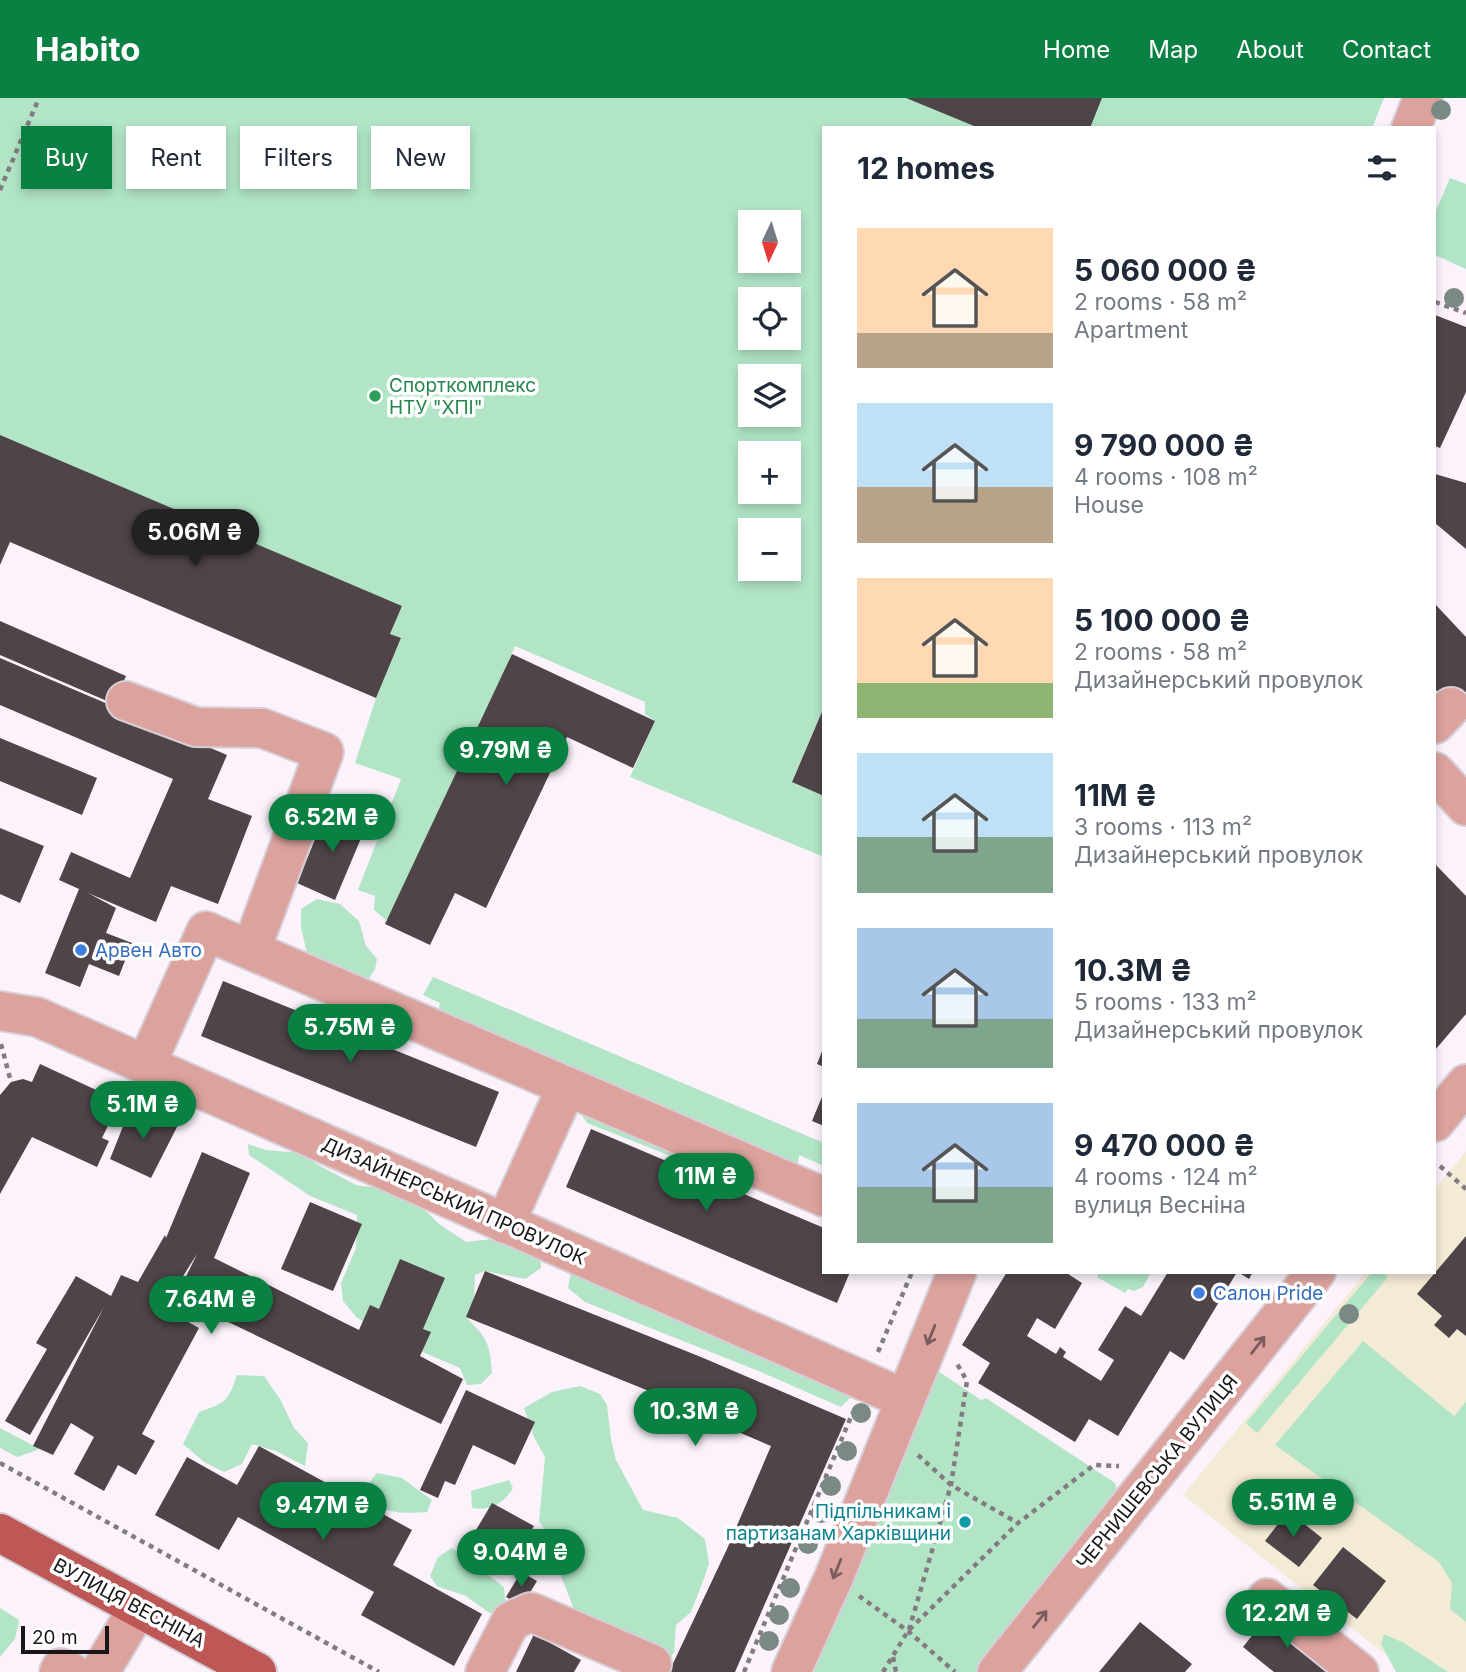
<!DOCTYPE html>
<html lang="en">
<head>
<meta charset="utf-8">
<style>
  body { margin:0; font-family:Inter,sans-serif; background:#f6f6f7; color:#1f2937; height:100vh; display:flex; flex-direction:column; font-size:26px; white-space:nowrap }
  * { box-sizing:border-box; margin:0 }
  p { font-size:23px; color:#747a83 }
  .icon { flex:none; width:38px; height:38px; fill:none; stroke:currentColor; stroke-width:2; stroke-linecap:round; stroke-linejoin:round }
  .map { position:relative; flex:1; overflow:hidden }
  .sheet { position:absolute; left:822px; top:28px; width:614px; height:1148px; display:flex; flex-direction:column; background:#fff; border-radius:0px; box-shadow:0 4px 10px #0003 }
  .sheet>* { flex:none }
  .hud { position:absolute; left:21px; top:28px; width:665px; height:63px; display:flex; gap:14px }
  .needle { width:46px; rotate:184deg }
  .buttons { position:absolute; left:738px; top:112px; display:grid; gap:14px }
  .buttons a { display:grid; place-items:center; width:63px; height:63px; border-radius:0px; background:#fff; box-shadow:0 4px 10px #0003; font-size:35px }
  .scale { position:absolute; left:21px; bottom:18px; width:88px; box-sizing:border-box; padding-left:7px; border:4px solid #191619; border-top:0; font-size:19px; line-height:24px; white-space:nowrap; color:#191619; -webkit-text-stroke:5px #fff; paint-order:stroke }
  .price { position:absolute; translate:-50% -60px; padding:0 16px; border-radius:24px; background:#0b8043; color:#fff; font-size:23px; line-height:46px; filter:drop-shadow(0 2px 4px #0008) }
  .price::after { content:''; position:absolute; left:50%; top:42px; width:21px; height:16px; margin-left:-10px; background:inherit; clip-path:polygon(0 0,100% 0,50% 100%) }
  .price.on { background:#222; color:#fff }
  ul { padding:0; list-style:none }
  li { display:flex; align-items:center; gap:21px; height:175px; padding:0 35px }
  li span { display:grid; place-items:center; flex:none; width:196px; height:140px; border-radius:0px; color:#555 }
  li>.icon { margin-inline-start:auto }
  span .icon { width:84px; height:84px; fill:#fffc; stroke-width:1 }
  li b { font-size:30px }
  h2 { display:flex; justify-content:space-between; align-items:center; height:84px; padding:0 35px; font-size:30px }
  .tag { padding:0 24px; border-radius:0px; background:#fff; box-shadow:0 4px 10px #0003; font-size:24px; line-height:63px }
  .tag.on { background:#0b8043; color:#fff }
  header { display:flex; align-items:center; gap:42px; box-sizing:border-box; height:98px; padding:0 35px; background:#0b8043; color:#fff }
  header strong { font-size:33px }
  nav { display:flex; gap:38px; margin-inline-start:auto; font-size:24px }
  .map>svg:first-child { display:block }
  .medical { fill:#f4ebd6 }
  .green { fill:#b1e5c6; fill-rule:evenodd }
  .building { fill:#4f4548 }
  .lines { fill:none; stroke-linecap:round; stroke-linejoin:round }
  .minor-casing { stroke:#d7cfd7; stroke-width:42 }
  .major-casing { stroke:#d7cfd7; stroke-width:42 }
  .path { stroke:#827c82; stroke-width:4.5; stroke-dasharray:5 5; stroke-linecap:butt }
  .minor { stroke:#dca39e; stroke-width:38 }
  .major { stroke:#bd5856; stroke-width:38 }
  .tree { fill:#7b8984 }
  .oneway { stroke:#7a5c5c }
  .leisure-dot { fill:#2e9e5b; stroke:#fff; stroke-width:2.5 }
  .shop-dot { fill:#3f7fe0; stroke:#fff; stroke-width:2.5 }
  .culture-dot { fill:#0f9aa8; stroke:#fff; stroke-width:2.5 }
  .labels { text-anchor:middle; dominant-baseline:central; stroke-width:7; stroke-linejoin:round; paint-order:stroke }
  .leisure-label { font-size:19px; fill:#27864d; stroke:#fff; text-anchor:start }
  .shop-label { font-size:19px; fill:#366cbe; stroke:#fff; text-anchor:start }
  .street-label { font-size:19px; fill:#191619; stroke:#fff }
  .culture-label { font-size:19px; fill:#0d838f; stroke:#fff; text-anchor:end }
</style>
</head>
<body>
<header>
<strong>Habito</strong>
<nav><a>Home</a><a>Map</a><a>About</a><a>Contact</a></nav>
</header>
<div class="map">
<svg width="1466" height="1574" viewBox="0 0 1466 1574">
  <rect width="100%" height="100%" fill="#fbf2fb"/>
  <path class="medical" d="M1466,1053V1574H1408L1183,1397L1366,1174H1435V1091Z"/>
  <path class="green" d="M0,0H1384L1372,30H824V609L792,683L824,698V759L630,679L655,623L645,616V604L515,548L506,569L513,609L406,818L386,822L374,812L375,798L358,792L401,681L355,665L376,600L401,541L390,536L402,508L0,340ZM751,124H789V163H751ZM751,201H789V240H751ZM751,278H789V317H751ZM751,355H789V394H751ZM751,432H789V471H751Z
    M1450,80L1466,86V171L1435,157V115Z
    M317,801L340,806L359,823L366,848L377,861L375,871L368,882L308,860L301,829V811Z
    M433,879L824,1045V1068L799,1057L798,1064L780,1084L753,1086L706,1072L587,1025L578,1011L442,923L439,909L440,905L423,897Z
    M248,1046L266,1052L300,1055L318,1067L356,1087L384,1091L418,1105L439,1126L466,1144L492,1141L516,1142L540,1151L541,1170L525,1181L485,1173L475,1177L474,1201L466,1219C487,1240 490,1245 492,1275L481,1286L467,1287L460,1270L425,1255L357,1220L343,1203L341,1185L356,1150L357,1117L310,1098L249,1057Z
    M571,1174L853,1293L851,1299L841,1309L761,1274L585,1204L568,1190Z
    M1099,1174H1151L1143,1189L1134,1193L1128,1191L1125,1195L1097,1179Z
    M1372,1174H1382L1388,1179L1257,1335L1246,1325Z
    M1363,1243L1454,1318L1466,1304V1524L1450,1511L1452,1485L1439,1464L1275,1347Z
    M938,1273L981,1302L986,1300L1115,1385L1119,1398L982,1574H811Z
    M237,1277L264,1278L280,1301L294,1330L308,1345L305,1368L276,1353L252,1346L242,1366L224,1374L204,1364L183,1346L199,1314C225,1305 228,1304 237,1277Z
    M580,1288L600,1296L607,1307L611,1341L616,1362L643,1412L678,1420L705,1441L709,1466L702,1486L691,1514L676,1527L674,1555L655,1574L581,1529L561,1478L563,1455L539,1424L545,1359L534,1339L524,1310L552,1294Z
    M0,1330L40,1351L17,1359L0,1350Z
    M377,1375L402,1380L432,1402L427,1414C411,1415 384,1418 374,1401C372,1397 371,1390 369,1385Z
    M509,1382L513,1390C503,1406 491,1413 472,1410L471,1393Z
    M452,1450L504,1489L506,1512L499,1518L488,1514L466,1498L437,1488L430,1478L438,1459Z
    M0,1510L19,1522L15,1541L0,1559Z
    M1384,1536L1404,1545L1448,1574H1396L1381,1546Z"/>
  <path class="building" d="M906,0H1102L1090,30H979Z
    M1435,217L1466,229V294L1440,350L1435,348Z
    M0,337L402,508L390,536L401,540L376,600L10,444L0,467Z
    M1435,376L1466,385V451L1435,425Z
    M1435,506L1466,539V624L1435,591Z
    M0,523L126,578L114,606L0,557Z
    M512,556L655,623L633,670L567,639L486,810L455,795L430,847L385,826Z
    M0,560L227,657L208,701L252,718L218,806L171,788L156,824L88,795L116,810L106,835L132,845L119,878L89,866L80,889L45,875L79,791L59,782L71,754L130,780L173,681L0,607Z
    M824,609V698L792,684Z
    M0,640L97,680L82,717L0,683Z
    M328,710L367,726L335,802L297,785Z
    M0,730L44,748L20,805L0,796Z
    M1435,766L1466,798V916L1435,952Z
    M223,883L499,994L476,1049L201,938Z
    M824,948V969L817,966Z
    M40,966L120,1003L102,1040L109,1043L97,1069L32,1039L0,1096V997L11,984L23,981L32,984Z
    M824,994V1028L812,1023Z
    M132,1006L178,1027L151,1080L110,1061Z
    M591,1031L824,1130V1174H850L837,1205L566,1089Z
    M202,1054L250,1075L214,1160L359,1232L370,1207L379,1211L400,1161L445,1180L423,1231L431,1234L420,1258L463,1281L441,1326L176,1199L197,1156L163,1210L199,1230L142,1336L155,1343L136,1377L118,1367L104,1393L74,1376L94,1339L71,1325L53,1357L33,1348L104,1209L30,1337L5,1323L47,1251L36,1245L76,1178L111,1198L121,1177L138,1184L165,1137L166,1140Z
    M310,1104L362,1126L333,1193L281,1171Z
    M1466,1138V1238L1457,1231L1449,1240L1434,1227L1442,1218L1417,1196Z
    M485,1173L701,1259L846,1321L735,1574H669L727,1451L771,1348L680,1309L681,1306L466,1219Z
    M1007,1174H1065L1082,1185L1055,1231L1037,1220L1027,1238L1056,1256L1060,1249L1066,1254L1063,1259L1101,1283L1114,1262L1098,1252L1125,1208L1141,1218L1168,1174H1237L1184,1262L1170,1253L1118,1338L1089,1321L1075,1344L978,1285L990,1265L962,1247Z
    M1238,1174H1253L1249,1181Z
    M466,1292L535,1324L515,1367L473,1347L455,1387L445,1383L438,1400L420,1392Z
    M259,1348L412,1432L393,1467L482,1516L454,1568L361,1517L374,1494L238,1419L219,1452L155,1417L187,1359L237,1387Z
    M492,1405L534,1428L508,1473L466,1449Z
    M1288,1413L1322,1440L1299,1469L1265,1443Z
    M1343,1449L1386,1483L1357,1521L1313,1487Z
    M521,1474L537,1483L522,1508L506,1499Z
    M1271,1514L1345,1574H1274L1243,1549Z
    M1140,1524L1192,1566L1185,1574H1099Z
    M534,1536L581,1562L574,1574H516Z"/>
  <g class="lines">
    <defs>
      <path id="minor" d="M1411,30L1423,0
        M126,603L196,629L262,630L324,654L251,852
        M1435,626L1451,609
        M1435,674L1466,708
        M0,913L37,919L905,1301
        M146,967L206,833L824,1099
        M1435,1024L1466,986
        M505,1126L567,988
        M1267,1500L1359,1574
        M59,1574L61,1570L71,1574
        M100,1574L138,1510
        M485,1574L511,1523L531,1514L652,1566
        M791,1574L834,1479L957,1174
        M997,1574L1316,1174"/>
      <path id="major" d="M0,1435L257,1574"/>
    </defs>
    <use href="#minor" class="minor-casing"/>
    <use href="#major" class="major-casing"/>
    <path class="path" d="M0,92L39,0
      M1435,204L1466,215
      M1,946L11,984
      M1440,1068L1466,1091
      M878,1254L912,1174
      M918,1357L951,1387L1018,1425
      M0,1365L379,1574
      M859,1498L908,1533L955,1574
      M909,1532L951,1387L967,1283L956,1264
      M893,1559L896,1574
      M744,1574L853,1314
      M883,1574L908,1533L1018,1425L1094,1367L1119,1368"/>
    <use href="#minor" class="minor"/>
    <use href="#major" class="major"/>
  </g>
  <g class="tree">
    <circle cx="1441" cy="12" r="10"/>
    <circle cx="1454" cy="200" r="10"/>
    <circle cx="1349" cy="1216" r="10"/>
    <circle cx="861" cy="1315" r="10"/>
    <circle cx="847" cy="1353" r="10"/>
    <circle cx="831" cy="1388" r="10"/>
    <circle cx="821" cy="1415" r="10"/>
    <circle cx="808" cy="1446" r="10"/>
    <circle cx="790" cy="1490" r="10"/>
    <circle cx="779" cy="1517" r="10"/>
    <circle cx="769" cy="1543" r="10"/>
  </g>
  <defs><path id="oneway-shaft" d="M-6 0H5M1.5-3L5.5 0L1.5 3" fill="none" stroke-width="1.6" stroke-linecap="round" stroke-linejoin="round" transform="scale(1.75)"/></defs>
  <g class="oneway">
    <use href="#oneway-shaft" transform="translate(931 1237) rotate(112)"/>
    <use href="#oneway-shaft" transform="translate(1258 1247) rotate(-52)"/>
    <use href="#oneway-shaft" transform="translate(837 1471) rotate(112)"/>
    <use href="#oneway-shaft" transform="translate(1040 1521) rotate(-51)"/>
  </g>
  <circle class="leisure-dot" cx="375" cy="298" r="7"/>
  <g class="shop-dot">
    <circle cx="81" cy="852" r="7"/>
    <circle cx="1199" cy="1195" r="7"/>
  </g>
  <circle class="culture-dot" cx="965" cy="1424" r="7"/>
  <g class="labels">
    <g class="leisure-label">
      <text x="389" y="287">Спорткомплекс<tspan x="389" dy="22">НТУ "ХПІ"</tspan></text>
    </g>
    <g class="shop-label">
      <text x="95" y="852">Арвен Авто</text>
      <text x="1213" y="1195">Салон Pride</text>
    </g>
    <g class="street-label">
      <text transform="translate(454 1103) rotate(24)">ДИЗАЙНЕРСЬКИЙ ПРОВУЛОК</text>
      <text transform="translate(1157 1374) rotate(-51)">ЧЕРНИШЕВСЬКА ВУЛИЦЯ</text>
      <text transform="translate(129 1505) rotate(28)">ВУЛИЦЯ ВЕСНІНА</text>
    </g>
    <g class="culture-label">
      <text x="951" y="1413">Підпільникам і<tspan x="951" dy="22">партизанам Харківщини</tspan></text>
    </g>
  </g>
</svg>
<div class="buttons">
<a><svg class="needle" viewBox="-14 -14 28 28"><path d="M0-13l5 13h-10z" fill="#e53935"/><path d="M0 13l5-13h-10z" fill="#747a83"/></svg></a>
<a><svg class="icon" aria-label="locate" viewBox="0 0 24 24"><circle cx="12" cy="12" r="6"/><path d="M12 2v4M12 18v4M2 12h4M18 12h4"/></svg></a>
<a><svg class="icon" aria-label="layers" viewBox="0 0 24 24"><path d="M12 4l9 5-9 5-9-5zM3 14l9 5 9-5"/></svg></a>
<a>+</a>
<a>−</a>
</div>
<div class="scale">20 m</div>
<b class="price on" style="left:195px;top:471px">5.06M ₴</b>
<b class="price" style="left:506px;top:689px">9.79M ₴</b>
<b class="price" style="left:332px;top:756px">6.52M ₴</b>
<b class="price" style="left:350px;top:966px">5.75M ₴</b>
<b class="price" style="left:143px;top:1043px">5.1M ₴</b>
<b class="price" style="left:706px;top:1115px">11M ₴</b>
<b class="price" style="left:211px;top:1238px">7.64M ₴</b>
<b class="price" style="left:695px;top:1350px">10.3M ₴</b>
<b class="price" style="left:1293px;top:1441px">5.51M ₴</b>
<b class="price" style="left:323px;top:1444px">9.47M ₴</b>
<b class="price" style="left:521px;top:1491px">9.04M ₴</b>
<b class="price" style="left:1287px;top:1552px">12.2M ₴</b>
<div class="hud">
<a class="tag on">Buy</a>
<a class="tag">Rent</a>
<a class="tag">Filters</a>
<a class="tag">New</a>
</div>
<section class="sheet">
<h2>12 homes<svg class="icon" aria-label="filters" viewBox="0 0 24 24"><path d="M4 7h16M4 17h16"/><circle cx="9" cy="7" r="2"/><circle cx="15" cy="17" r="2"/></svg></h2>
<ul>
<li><span style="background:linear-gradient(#ffd9b3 75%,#b9a48a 0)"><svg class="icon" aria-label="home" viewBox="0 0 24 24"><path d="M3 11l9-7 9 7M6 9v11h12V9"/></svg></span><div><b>5 060 000 ₴</b><p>2 rooms · 58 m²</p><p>Apartment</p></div></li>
<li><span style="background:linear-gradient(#bfe0f5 60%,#b9a48a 0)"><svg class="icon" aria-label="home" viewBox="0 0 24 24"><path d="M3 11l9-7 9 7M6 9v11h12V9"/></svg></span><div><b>9 790 000 ₴</b><p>4 rooms · 108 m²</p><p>House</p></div></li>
<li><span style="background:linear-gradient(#ffd9b3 75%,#8fb573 0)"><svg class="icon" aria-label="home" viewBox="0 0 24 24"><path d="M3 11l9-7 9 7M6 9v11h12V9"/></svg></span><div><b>5 100 000 ₴</b><p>2 rooms · 58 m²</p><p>Дизайнерський провулок</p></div></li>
<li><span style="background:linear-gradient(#bfe0f5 60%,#7fa58c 0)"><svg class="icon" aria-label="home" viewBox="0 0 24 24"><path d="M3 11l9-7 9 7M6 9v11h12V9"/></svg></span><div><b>11M ₴</b><p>3 rooms · 113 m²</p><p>Дизайнерський провулок</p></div></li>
<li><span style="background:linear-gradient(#a9c7e8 65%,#7fa58c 0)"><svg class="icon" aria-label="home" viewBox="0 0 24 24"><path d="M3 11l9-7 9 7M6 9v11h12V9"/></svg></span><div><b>10.3M ₴</b><p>5 rooms · 133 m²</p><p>Дизайнерський провулок</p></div></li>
<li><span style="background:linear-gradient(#a9c7e8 60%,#7fa58c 0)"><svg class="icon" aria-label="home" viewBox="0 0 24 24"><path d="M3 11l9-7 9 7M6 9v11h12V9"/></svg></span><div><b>9 470 000 ₴</b><p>4 rooms · 124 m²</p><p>вулиця Весніна</p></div></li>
</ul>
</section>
</div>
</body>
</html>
